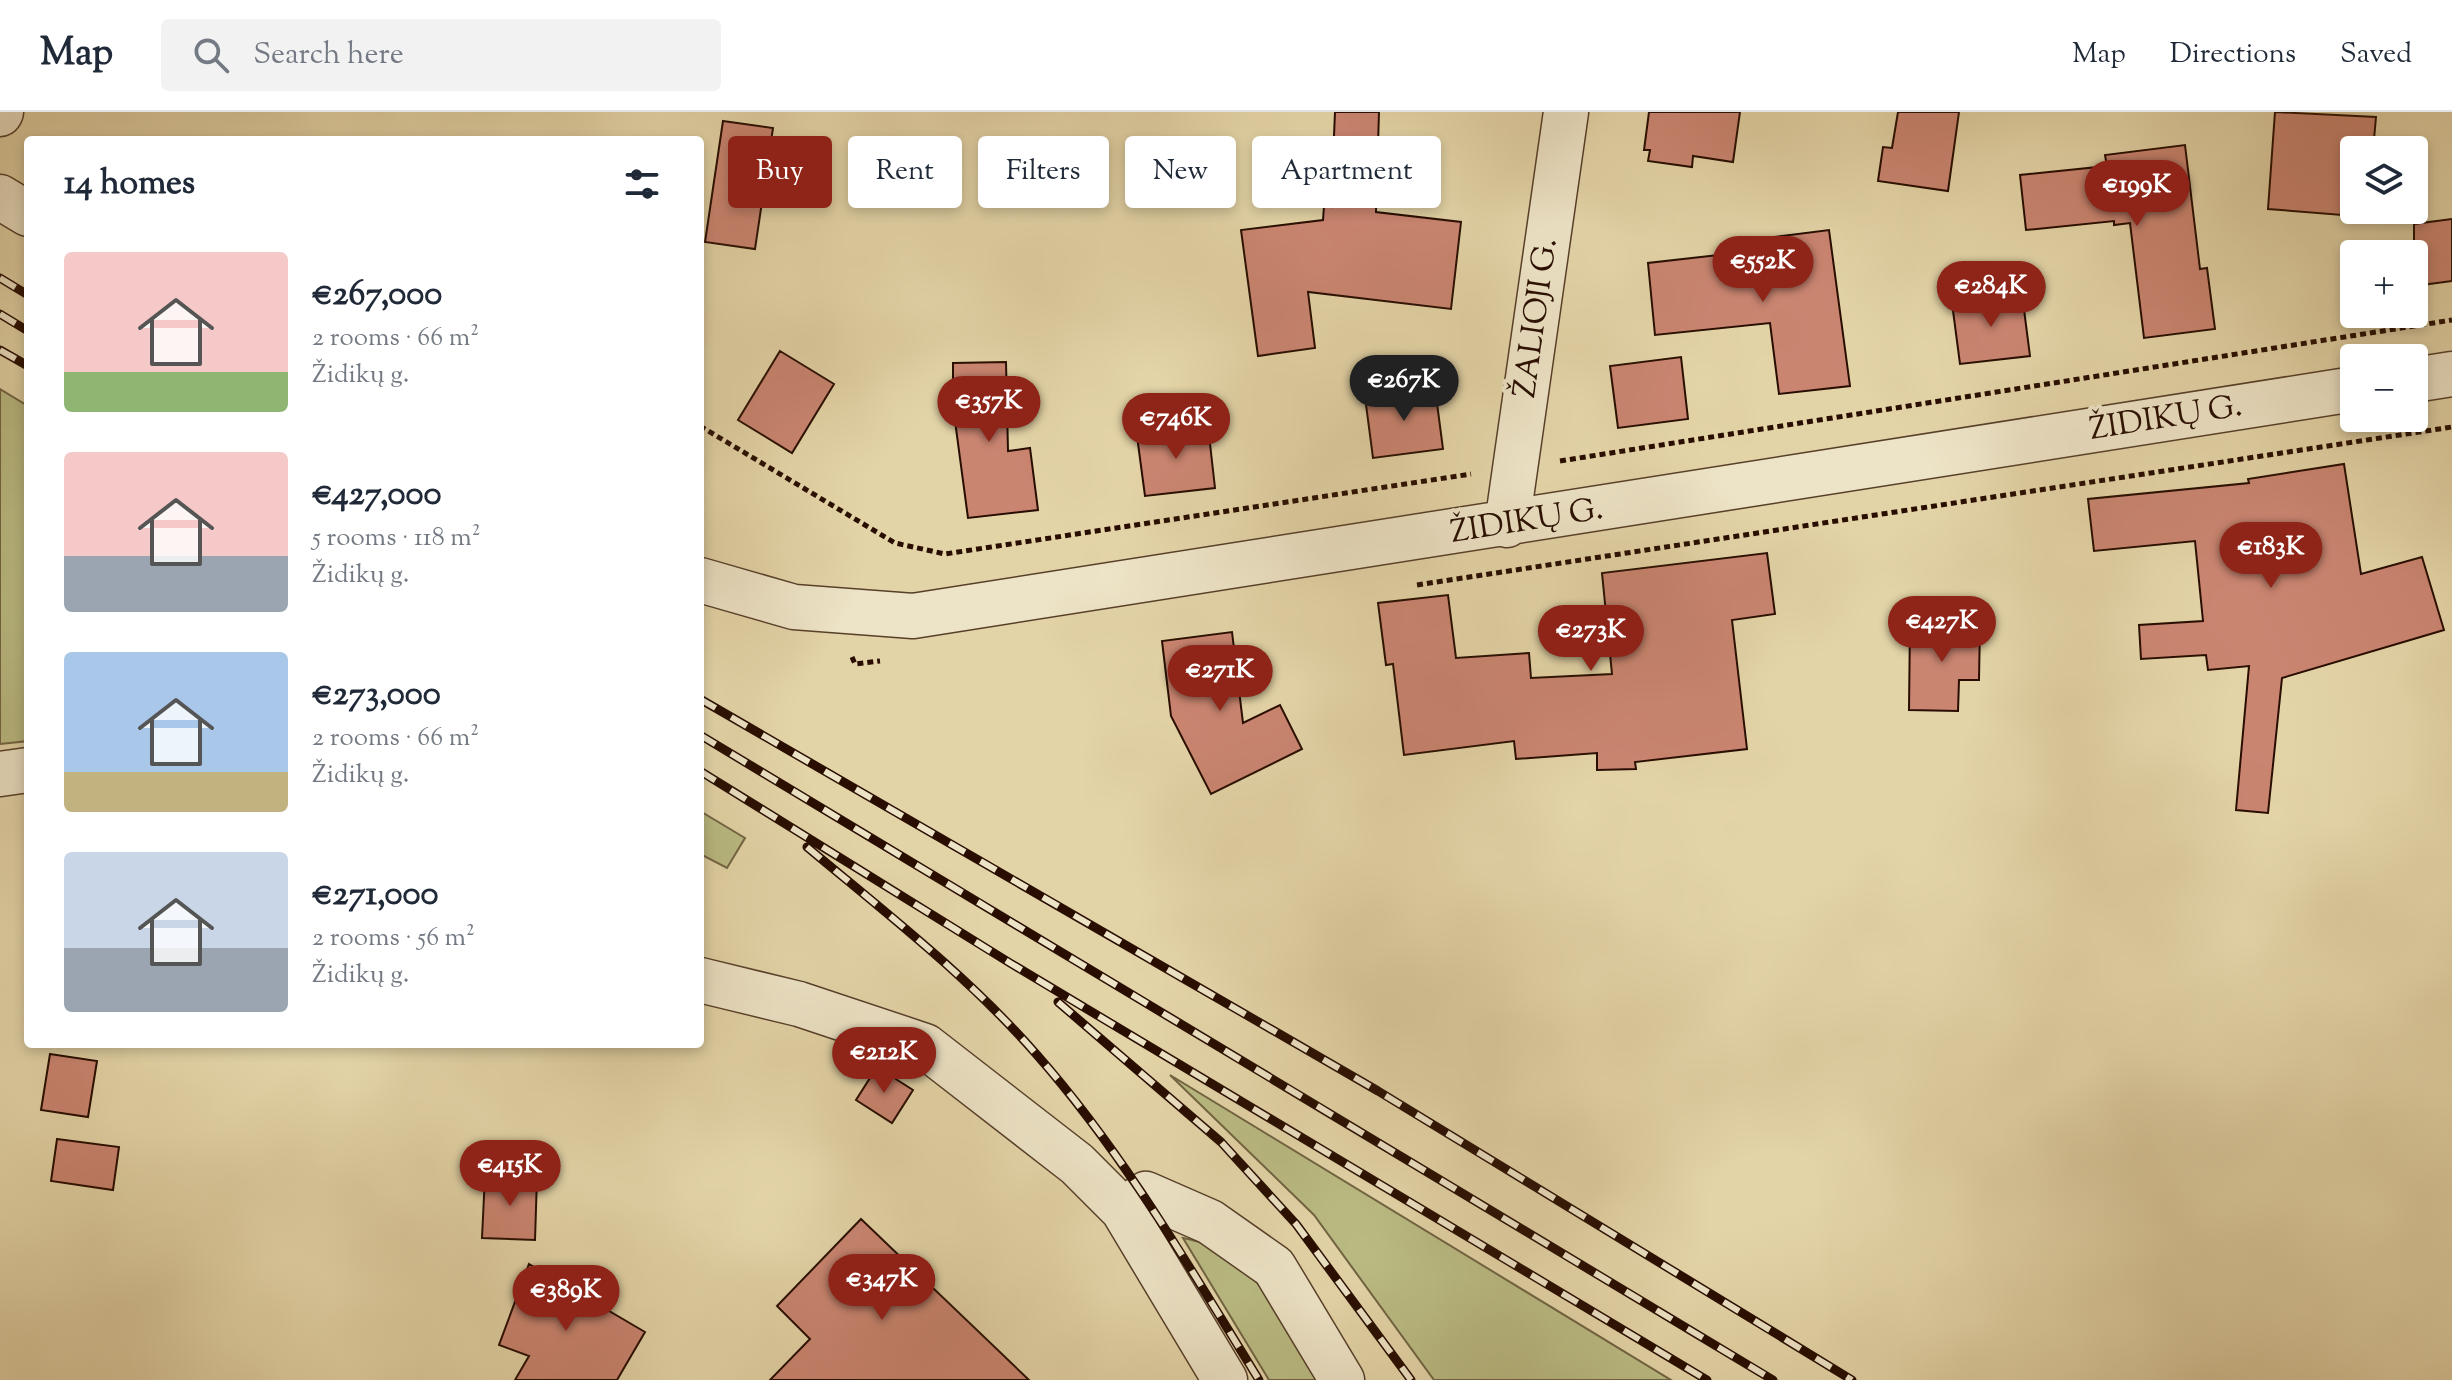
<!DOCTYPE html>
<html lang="en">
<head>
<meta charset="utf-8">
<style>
  body { margin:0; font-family:"Sorts Mill Goudy",serif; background:#f2f2f3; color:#1f2937; height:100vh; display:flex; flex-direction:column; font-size:30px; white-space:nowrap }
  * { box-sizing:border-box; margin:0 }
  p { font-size:26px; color:#747a83 }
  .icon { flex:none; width:44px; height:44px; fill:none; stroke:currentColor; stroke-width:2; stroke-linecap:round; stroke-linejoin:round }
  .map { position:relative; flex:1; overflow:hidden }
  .details { position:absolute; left:24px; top:24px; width:680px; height:912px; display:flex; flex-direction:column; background:#fff; border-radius:8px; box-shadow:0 4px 12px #0003 }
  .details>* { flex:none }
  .top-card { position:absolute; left:728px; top:24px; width:760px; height:72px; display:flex; gap:16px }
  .fabs { position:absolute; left:2340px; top:24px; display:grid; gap:16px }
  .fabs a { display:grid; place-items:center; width:88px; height:88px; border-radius:8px; background:#fff; box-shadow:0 4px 12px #0003; font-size:40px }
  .price { position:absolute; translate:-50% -68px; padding:0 18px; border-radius:28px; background:#8f2418; color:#fff; font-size:26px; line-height:52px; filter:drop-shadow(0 2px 4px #0008) }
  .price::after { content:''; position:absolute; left:50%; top:48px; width:24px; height:18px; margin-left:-12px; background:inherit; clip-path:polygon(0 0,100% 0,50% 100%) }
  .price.current { background:#222; color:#fff }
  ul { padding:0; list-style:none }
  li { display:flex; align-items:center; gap:24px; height:200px; padding:0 40px }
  li span { display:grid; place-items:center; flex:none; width:224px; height:160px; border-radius:8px; color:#555 }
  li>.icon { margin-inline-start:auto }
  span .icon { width:96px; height:96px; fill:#fffc; stroke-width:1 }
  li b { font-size:34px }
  h2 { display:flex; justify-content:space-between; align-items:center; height:96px; padding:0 40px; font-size:34px }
  .tag { padding:0 28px; border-radius:8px; background:#fff; box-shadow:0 4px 12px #0003; font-size:28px; line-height:72px }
  .tag.current { background:#8f2418; color:#fff }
  header { display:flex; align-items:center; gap:48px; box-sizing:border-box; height:112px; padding:0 40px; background:#fff; border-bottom:2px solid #e0e1e3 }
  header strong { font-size:38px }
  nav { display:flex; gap:44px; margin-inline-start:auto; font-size:28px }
  .search { width:560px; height:72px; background:#f2f2f3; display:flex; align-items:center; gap:20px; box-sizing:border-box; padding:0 28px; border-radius:8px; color:#747a83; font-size:30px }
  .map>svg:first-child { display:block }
  .green { fill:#babb83; stroke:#716442; stroke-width:2 }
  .building { fill:#ca8571; stroke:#280d00; stroke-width:2 }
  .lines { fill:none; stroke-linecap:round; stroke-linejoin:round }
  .minor-casing { stroke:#573f2a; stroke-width:47 }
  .path { stroke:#280d00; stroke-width:5; stroke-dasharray:6 4; stroke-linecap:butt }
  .minor { stroke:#ede3c6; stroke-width:44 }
  .rail-casing { stroke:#280d00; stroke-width:9 }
  .rail { stroke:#ede3c6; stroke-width:6; stroke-dasharray:18; stroke-linecap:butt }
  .labels { text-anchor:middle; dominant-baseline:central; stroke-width:8; stroke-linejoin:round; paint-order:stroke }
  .street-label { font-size:32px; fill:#280d00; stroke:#ede3c6 }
</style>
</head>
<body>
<header>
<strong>Map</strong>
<div class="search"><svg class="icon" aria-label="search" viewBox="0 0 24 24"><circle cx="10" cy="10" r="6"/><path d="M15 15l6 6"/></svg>Search here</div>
<nav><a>Map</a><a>Directions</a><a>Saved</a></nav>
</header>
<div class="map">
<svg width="2452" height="1268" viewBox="0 0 2452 1268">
  <rect width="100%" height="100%" fill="#e3d4a7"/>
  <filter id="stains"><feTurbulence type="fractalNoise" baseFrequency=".0025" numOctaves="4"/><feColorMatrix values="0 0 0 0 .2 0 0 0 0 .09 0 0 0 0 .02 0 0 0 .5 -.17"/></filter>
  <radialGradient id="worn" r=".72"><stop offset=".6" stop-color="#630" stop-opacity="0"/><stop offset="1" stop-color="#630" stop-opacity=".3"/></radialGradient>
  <path class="green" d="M0,277L28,294V629L0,632Z
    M700,699L745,726L727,756L700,742Z
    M1170,963L1671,1268H1434L1314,1103Z
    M1183,1126C1252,1137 1289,1215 1325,1268H1269Z"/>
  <path class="building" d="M1335,0H1379L1376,100L1461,110L1451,197L1308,180L1315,236L1258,244L1241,118L1323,108L1324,94L1331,95Z
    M1649,0H1740L1733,50L1693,44L1692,55L1648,49L1650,38H1644Z
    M1898,0H1959L1948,79L1878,69L1883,35L1892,36Z
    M2275,0L2376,5L2373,38H2354V98H2368L2367,105L2268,97Z
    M723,9L773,16L755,137L705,130Z
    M2185,33L2200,157L2207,156L2215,217L2144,226L2130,111L2114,113V109L2026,118L2020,63L2107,54L2105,43Z
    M2452,107V169L2414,174V112Z
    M1829,118L1850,274L1779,282L1770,211L1655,223L1648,151L1745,140L1743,129Z
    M2022,182L2030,244L1960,252L1952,191Z
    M780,239L834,272L792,341L738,308Z
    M1681,245L1688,307L1618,316L1610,254Z
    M1006,250L1008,339L1030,336L1038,398L968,406L953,294V251Z
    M1435,276L1443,337L1373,346L1365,285Z
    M1208,314L1215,376L1145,384L1137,324Z
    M2344,352L2361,462L2422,445L2444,518L2282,566L2268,701L2236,698L2249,554L2208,558L2206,543L2141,547L2139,513L2203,509L2195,429L2094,439L2088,387L2249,371L2248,367Z
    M1767,441L1775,502L1732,508L1747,637L1635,650L1636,657L1597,658V641L1516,647L1514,629L1404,643L1393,552L1386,553L1378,491L1448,483L1456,546L1529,541L1531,566L1612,562L1602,461Z
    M1910,511L1980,512L1979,568H1959L1958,599L1909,598Z
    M1232,520L1243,611L1280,593L1302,637L1211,682L1171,604L1162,529Z
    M50,942L97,949L88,1005L41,998Z
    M877,955L913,978L892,1011L856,988Z
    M57,1027L119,1035L113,1078L51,1069Z
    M485,1063L537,1065L535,1128L482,1126Z
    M861,1107L1029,1268H770L810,1227L777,1194Z
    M529,1152L645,1220L617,1268H515L529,1244L499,1233Z"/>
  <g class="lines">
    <defs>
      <path id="minor" d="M0,2L1,0
        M0,85L28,102
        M2414,268L2452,262
        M1507,413L1566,0
        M700,468L794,495L913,504L2354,277
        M0,662L28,658
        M700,868L799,892L925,934L1077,1052L1123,1098L1225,1268
        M1123,1098L1146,1082L1210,1110L1274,1155L1342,1268"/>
    </defs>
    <use href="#minor" class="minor-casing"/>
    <path class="path" d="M700,314L895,431L945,442L1471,362
      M1560,349L2452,208
      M1417,473L2452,315
      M852,545L855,552L880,549"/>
    <use href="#minor" class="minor"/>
    <defs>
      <path id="rail" d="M0,166L28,183
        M0,202L28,219
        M0,238L28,254
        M700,587L1378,979L1852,1268
        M700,623L1773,1268
        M700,659L1010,851L1707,1268
        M807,735C886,801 969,865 1037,943C1124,1042 1190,1156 1259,1268
        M1058,890L1221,1030L1296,1112L1411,1268"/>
    </defs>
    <use href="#rail" class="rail-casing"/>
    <use href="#rail" class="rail"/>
  </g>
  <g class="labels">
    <g class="street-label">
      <text transform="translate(1537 206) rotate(-82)">ŽALIOJI G.</text>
      <text transform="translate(2166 307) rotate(-9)">ŽIDIKŲ G.</text>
      <text transform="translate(1527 410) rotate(-9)">ŽIDIKŲ G.</text>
    </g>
  </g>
  <rect width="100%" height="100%" filter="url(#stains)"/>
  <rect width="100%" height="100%" fill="url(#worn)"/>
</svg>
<div class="fabs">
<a><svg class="icon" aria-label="layers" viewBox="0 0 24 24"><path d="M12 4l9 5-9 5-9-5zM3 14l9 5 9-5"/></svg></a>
<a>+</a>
<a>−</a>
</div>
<b class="price" style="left:2137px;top:116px">€199K</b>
<b class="price" style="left:1763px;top:192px">€552K</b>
<b class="price" style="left:1991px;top:217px">€284K</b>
<b class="price current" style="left:1404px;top:311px">€267K</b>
<b class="price" style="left:989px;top:332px">€357K</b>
<b class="price" style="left:1176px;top:349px">€746K</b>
<b class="price" style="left:2271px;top:478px">€183K</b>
<b class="price" style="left:1942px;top:552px">€427K</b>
<b class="price" style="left:1591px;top:561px">€273K</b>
<b class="price" style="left:1220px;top:601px">€271K</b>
<b class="price" style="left:884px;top:983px">€212K</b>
<b class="price" style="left:510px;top:1096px">€415K</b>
<b class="price" style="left:882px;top:1210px">€347K</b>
<b class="price" style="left:566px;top:1221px">€389K</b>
<div class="top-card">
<a class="tag current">Buy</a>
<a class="tag">Rent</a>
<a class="tag">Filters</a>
<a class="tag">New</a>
<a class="tag">Apartment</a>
</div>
<section class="details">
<h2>14 homes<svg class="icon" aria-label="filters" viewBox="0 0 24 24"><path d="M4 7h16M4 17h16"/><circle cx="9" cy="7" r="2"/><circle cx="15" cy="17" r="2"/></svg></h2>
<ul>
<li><span style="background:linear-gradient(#f6c9c9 75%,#8fb573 0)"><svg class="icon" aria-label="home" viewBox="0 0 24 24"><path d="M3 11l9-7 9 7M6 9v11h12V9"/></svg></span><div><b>€267,000</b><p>2 rooms · 66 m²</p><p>Židikų g.</p></div></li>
<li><span style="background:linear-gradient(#f6c9c9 65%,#9aa5b1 0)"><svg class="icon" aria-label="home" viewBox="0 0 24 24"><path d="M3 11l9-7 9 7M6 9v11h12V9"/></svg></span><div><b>€427,000</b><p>5 rooms · 118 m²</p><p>Židikų g.</p></div></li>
<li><span style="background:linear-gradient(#a9c7e8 75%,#c2b280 0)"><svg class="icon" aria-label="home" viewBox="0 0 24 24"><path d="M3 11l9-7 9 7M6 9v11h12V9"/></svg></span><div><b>€273,000</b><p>2 rooms · 66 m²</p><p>Židikų g.</p></div></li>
<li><span style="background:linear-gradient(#c9d6e8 60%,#9aa5b1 0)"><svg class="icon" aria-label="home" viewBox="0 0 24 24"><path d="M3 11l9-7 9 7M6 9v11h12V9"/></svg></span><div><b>€271,000</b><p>2 rooms · 56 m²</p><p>Židikų g.</p></div></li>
</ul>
</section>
</div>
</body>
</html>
